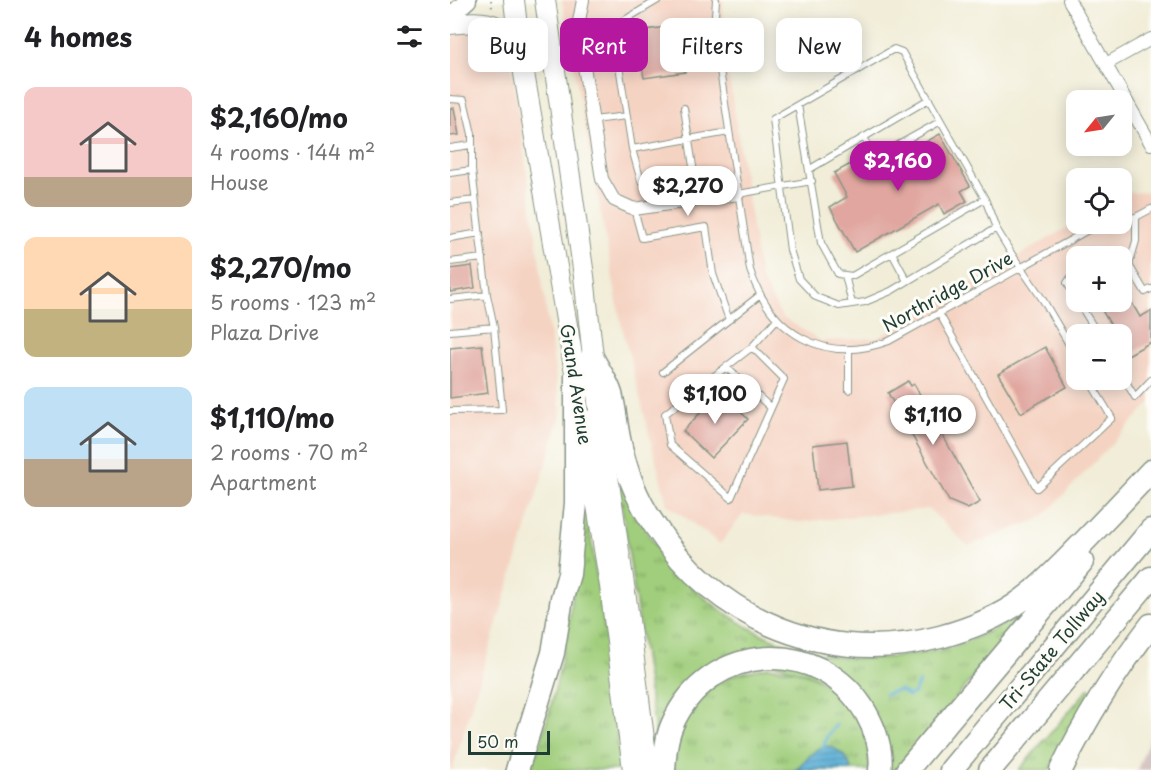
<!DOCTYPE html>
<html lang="en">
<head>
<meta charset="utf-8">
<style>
  body { margin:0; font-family:"Playpen Sans",sans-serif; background:#f2f2f2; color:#202124; height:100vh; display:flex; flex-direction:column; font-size:22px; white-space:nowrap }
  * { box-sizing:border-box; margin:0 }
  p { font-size:20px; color:#757577 }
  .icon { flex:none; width:33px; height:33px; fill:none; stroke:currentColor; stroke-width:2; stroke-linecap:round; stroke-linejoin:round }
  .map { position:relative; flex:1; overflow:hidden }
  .drawer { display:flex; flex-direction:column; background:#fff; width:450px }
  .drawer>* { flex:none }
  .top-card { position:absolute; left:18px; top:18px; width:570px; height:54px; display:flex; gap:12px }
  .needle { width:39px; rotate:240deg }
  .buttons { position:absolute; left:616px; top:90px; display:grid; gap:12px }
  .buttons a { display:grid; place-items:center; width:66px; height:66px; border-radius:12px; background:#fff; box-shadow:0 3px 15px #0003; font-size:30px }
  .scale { position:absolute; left:18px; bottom:15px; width:82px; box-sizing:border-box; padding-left:6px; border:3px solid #1f3d34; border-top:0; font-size:16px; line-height:21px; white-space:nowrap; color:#1f3d34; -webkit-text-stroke:4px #fdfcf7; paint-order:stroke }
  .price { position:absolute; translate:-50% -51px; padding:0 14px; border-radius:21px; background:#fff; color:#222; font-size:20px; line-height:39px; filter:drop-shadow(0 2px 3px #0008) }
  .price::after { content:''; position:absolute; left:50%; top:36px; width:18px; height:14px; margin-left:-9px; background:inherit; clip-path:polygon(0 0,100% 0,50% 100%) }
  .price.current { background:#b5179e; color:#fff }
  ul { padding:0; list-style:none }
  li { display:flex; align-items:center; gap:18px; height:150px; padding:0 24px }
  li span { display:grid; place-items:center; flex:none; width:168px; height:120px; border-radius:12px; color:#555 }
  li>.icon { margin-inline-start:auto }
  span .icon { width:72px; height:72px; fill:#fffc; stroke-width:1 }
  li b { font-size:26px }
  h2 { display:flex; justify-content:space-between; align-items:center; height:72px; padding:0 24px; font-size:26px }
  .tag { padding:0 21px; border-radius:12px; background:#fff; box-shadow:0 3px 15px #0003; font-size:21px; line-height:54px }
  .tag.current { background:#b5179e; color:#fff }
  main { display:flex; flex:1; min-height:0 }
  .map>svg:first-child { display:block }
  .built { fill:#f5d3c2; fill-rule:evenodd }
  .industrial { fill:#d1c0bd }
  .grass { fill:url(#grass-tufts); stroke:#608658; stroke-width:1.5 }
  .water { fill:url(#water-rules); stroke:#3c7585; stroke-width:1.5 }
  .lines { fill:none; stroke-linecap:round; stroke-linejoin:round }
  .stream { stroke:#5aadd6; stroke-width:3 }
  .building { fill:#e0a69f }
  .service-casing { stroke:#889586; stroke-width:8 }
  .minor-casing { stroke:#889586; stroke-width:14 }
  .tertiary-casing { stroke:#889586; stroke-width:19 }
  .primary-casing { stroke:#889586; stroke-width:22 }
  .motorway-casing { stroke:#889586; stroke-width:25 }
  .path { stroke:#889586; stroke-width:2; stroke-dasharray:1.5 4.5; stroke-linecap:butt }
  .service { stroke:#fff; stroke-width:6 }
  .minor { stroke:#fff; stroke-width:12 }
  .tertiary { stroke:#fff; stroke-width:16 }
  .primary { stroke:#fff; stroke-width:20 }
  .motorway { stroke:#fff; stroke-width:22 }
  .labels { text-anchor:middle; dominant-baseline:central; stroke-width:6; stroke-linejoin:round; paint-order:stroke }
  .street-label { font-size:18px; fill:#1f3d34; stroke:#fdfcf7 }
</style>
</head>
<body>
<main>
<section class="drawer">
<h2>4 homes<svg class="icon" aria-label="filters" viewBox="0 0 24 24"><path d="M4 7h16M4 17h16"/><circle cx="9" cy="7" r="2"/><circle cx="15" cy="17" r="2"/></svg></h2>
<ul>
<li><span style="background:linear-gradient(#f6c9c9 75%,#b9a48a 0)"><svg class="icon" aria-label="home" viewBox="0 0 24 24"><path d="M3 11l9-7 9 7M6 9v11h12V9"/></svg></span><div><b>$2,160/mo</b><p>4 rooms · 144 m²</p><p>House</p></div></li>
<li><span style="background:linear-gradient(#ffd9b3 60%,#c2b280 0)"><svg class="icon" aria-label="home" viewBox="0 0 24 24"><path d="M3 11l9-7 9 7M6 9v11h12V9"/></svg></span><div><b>$2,270/mo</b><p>5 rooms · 123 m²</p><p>Plaza Drive</p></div></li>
<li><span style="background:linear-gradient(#bfe0f5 60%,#b9a48a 0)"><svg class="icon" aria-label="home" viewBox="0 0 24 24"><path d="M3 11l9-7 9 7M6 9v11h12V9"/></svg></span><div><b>$1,110/mo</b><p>2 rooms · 70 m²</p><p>Apartment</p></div></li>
</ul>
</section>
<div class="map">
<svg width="701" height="770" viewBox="0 0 701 770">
  <defs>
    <pattern id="grass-tufts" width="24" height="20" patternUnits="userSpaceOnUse" patternTransform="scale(1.5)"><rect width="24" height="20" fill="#a0ce7c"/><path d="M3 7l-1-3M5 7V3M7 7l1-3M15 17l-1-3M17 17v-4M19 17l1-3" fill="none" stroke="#82a866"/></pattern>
    <pattern id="water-rules" width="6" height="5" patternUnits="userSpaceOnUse" patternTransform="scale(1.5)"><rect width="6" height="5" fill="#5aadd6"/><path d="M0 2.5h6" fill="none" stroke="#4a8eae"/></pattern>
  </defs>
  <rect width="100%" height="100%" fill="#fdfcf7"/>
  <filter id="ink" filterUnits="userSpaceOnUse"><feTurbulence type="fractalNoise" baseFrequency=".0167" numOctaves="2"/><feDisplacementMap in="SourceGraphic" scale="12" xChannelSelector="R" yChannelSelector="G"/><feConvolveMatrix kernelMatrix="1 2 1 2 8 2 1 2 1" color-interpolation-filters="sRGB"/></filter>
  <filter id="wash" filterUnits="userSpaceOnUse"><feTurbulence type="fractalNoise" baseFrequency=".008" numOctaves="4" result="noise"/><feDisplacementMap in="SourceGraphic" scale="24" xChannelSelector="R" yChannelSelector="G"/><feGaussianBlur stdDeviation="1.35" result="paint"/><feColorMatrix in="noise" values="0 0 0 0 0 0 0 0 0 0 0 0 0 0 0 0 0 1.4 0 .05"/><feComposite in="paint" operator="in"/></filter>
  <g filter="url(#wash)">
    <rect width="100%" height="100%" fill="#f1edd8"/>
    <path class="built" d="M112,0H273L272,34L310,277L332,317L371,341L427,338L627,222V224H672V196L677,193L701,192V402L592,518L518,546L479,509L350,522L293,514L270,544L217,504L171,323ZM627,256H672V302H627ZM627,334H672V380H627Z
      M20,28L46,33L59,45L111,415L2,770H0V40L9,32Z"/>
    <path class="industrial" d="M701,735V770H687Z"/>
    <path class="grass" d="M172,480C181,501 190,522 203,541C244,604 321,651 396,658C420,660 444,658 468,654C479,652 490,651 500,648C526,639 550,626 574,613L575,615L446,770H438L414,693L292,653L207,744L168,481Z
      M135,500L169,723L167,737L171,770H81C113,683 124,592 135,500Z
      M318,667L355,672L390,694L412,724L419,750V770H224C224,761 223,750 225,742C233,716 256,686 282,676C293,672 306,670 318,667Z
      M639,688L642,691L599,770H569Z"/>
    <path class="water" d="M379,746C389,750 400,759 401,770H345L366,750Z"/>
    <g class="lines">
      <path class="stream" d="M435,694L450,690L458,696L464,693L469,682
        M373,750L377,736L386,725"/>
    </g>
    <g id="blocks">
      <path class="building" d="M233,25L237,53H232L235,72L194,78L187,31Z
        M4,108L9,135L0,136V109Z
        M490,134L520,186L511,191L517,201L494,214L489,204L405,252L380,207L397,197L384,173L408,160L416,175Z
        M22,266L25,288L0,292V269Z
        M672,286L690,317L701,311V342L678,355L672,345V334H666L647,302H672Z
        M32,345L38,393L0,398V348Z
        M595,347L617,387L571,413L548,374Z
        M458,381L461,386L464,384L530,502L518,509L499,501L438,393Z
        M270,392L298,419L261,458L233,431Z
        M397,441L402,486L368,490L363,445Z"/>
    </g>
  </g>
  <g filter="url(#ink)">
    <use href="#blocks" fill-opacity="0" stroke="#889586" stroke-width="1.5"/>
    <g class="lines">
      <defs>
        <path id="service" d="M266,0L264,30L300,270C321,334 374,365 439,341L649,224
          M0,99L14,100L22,134V170L37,295L44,327L52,410L0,411
          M348,105L371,243L388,274L402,276L535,199
          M234,108L244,173
          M143,120L177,116
          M414,137L425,158L491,121
          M0,148L21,145
          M182,149L279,132
          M360,169L479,99
          M0,173L22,170
          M191,181L182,149L163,27L208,0
          M288,194L362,181
          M0,203L25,200
          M184,209L192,238L256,227L263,274L279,320
          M672,218L686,217L701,209
          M546,228L441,291L415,302L389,306L366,297L349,279L340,250L323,119L444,49L452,52L535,199L546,228L561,253L593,300L627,358
          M0,238L30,233
          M442,253L457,281
          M648,256L661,255L664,256
          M672,261L679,265L695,292L701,289
          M0,262L33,258
          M679,265L686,241V217
          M627,268L617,283L627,300
          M395,275L402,304
          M0,299L37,295
          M628,302L648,334
          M489,313L587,488L662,418L639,380
          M0,331L44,327
          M302,347L334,379L281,498L220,445L215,414L302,347L327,319
          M276,367L321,408
          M213,372L310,295
          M672,375L685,397L701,380
          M399,390V349"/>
        <path id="minor" d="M133,0L129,21V35L152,179L164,200L184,209L288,194
          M619,0L701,144
          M656,64L701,39"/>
        <path id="tertiary" d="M0,16L18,0"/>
        <path id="primary" d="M64,0L69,44L128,390
          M95,0L134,276L151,429L178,612L198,770
          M0,24C30,20 47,20 69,44
          M133,419L160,586L183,770"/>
        <path id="motorway" d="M142,357C148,369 157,381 161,394C165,408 166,424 169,438C175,469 187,500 205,526C269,622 378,666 490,637C519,629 548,618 572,600C588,589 602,574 616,560C645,531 673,501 701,471
          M67,770L103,653L112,598L119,574L126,503V377
          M214,770C215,755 216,739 222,725C258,642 370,634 416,713C425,729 433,751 430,770
          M457,770L632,562
          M501,770L701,530
          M540,770L701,578
          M611,770C636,718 666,671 701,625"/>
      </defs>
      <use href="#service" class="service-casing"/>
      <use href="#minor" class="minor-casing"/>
      <use href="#tertiary" class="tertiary-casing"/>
      <use href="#primary" class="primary-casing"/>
      <use href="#motorway" class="motorway-casing"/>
      <path class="path" d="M41,0L42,8"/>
      <use href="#service" class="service"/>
      <use href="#minor" class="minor"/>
      <use href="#tertiary" class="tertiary"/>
      <use href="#primary" class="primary"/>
      <use href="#motorway" class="motorway"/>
    </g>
  </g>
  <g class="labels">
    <g class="street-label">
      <text transform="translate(497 291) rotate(-29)">Northridge Drive</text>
      <text transform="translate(127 384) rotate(81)">Grand Avenue</text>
      <text transform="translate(601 650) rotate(-50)">Tri-State Tollway</text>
    </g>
  </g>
</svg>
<div class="buttons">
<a><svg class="needle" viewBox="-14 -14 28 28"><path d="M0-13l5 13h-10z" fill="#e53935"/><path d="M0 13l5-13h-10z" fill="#757577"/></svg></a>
<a><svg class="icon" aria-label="locate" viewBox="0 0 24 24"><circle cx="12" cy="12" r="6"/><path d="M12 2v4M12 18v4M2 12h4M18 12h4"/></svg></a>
<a>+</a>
<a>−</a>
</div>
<div class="scale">50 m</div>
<b class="price current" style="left:448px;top:192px">$2,160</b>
<b class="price" style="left:238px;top:217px">$2,270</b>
<b class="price" style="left:265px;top:425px">$1,100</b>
<b class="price" style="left:483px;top:446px">$1,110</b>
<div class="top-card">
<a class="tag">Buy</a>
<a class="tag current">Rent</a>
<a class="tag">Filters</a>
<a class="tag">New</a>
</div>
</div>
</main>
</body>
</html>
